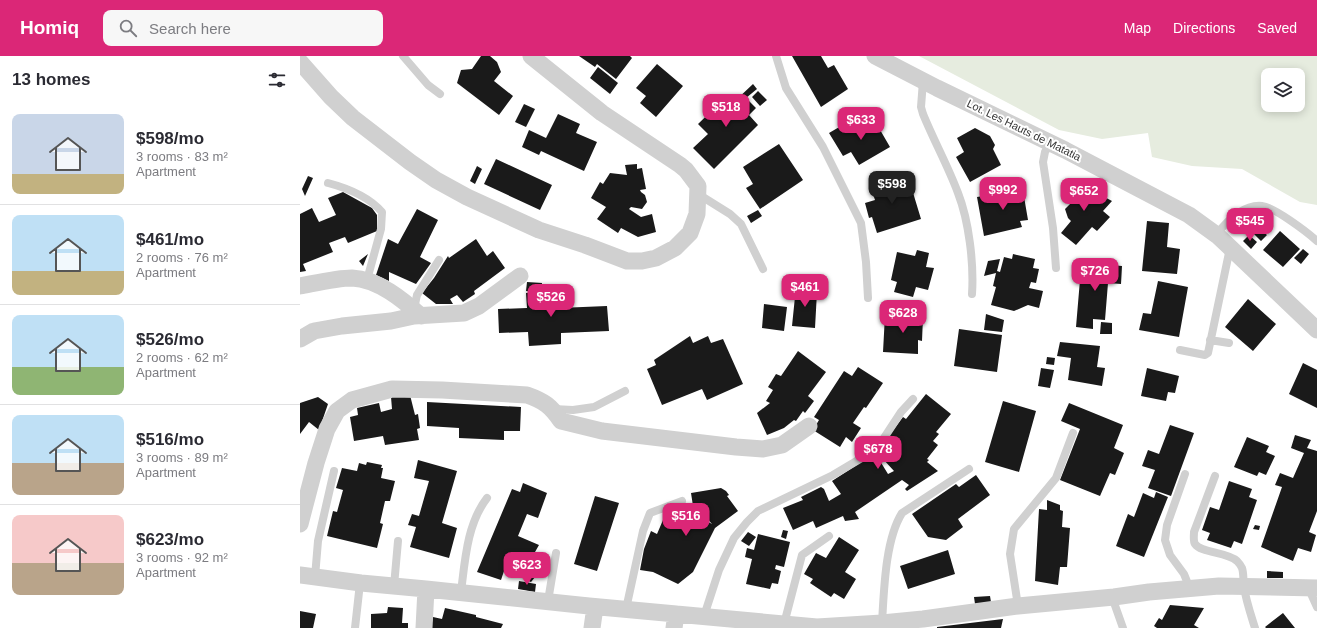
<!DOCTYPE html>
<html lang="en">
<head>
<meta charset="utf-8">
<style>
  body { margin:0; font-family:Helvetica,sans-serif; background:#f7f7f7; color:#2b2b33; height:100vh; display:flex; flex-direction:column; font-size:15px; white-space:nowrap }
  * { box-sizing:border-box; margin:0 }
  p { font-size:13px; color:#7c7c81 }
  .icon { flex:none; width:22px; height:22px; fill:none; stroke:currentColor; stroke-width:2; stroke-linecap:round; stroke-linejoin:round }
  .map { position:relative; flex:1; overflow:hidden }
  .panel { display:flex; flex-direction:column; background:#fff; width:300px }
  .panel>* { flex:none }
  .buttons { position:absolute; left:961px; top:12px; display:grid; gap:8px }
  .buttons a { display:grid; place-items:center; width:44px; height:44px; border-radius:8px; background:#fff; box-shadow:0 2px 10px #0003; font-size:20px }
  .price { position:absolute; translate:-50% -34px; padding:0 9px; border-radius:8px; background:#db2777; color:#fff; font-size:13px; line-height:26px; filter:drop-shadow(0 1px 2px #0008) }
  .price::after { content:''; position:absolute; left:50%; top:24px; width:12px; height:9px; margin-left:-6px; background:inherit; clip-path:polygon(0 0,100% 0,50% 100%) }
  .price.active { background:#222; color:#fff }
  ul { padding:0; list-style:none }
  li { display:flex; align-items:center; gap:12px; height:100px; padding:0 12px }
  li+li { border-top:1px solid #e1e1e2 }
  li span { display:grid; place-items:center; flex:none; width:112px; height:80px; border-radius:8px; color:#555 }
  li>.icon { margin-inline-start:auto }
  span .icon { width:48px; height:48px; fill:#fffc; stroke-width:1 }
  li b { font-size:17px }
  h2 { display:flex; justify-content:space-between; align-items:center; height:48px; padding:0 12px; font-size:17px }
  header { display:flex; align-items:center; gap:24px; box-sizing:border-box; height:56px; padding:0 20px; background:#db2777; color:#fff }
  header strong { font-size:19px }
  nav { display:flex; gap:22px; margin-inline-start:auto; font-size:14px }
  .search { width:280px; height:36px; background:#f7f7f7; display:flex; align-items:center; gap:10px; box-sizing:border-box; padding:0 14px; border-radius:8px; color:#7c7c81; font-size:15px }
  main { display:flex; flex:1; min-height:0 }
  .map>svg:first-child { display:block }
  .green { fill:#e6ecdf; fill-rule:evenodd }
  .building { fill:#1a1a1a; fill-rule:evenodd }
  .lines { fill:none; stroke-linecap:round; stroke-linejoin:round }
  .lane { stroke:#d0d0d0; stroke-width:8 }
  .street { stroke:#d0d0d0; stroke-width:17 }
  .labels { text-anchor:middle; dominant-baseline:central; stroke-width:4; stroke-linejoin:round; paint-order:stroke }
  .street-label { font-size:11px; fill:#333; stroke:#fff }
</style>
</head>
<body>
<header>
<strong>Homiq</strong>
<div class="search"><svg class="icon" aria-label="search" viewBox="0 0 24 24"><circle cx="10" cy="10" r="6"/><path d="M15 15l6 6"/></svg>Search here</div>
<nav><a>Map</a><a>Directions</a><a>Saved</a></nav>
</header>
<main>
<section class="panel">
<h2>13 homes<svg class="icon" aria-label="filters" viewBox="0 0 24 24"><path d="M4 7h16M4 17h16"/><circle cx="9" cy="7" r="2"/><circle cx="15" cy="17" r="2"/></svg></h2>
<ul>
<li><span style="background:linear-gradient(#c9d6e8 75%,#c2b280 0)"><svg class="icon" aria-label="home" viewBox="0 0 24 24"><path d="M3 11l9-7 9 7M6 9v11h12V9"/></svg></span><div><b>$598/mo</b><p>3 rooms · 83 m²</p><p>Apartment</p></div></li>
<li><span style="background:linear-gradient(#bfe0f5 70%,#c2b280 0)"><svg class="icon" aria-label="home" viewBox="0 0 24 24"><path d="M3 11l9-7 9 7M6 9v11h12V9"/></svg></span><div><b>$461/mo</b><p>2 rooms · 76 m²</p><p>Apartment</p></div></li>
<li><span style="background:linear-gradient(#bfe0f5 65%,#8fb573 0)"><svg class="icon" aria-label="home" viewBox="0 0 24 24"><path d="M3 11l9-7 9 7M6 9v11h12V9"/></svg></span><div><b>$526/mo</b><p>2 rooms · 62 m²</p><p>Apartment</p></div></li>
<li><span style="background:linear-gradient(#bfe0f5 60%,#b9a48a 0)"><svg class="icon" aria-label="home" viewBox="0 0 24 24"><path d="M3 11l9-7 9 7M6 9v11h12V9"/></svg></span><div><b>$516/mo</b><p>3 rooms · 89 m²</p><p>Apartment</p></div></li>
<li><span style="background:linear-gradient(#f6c9c9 60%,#b9a48a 0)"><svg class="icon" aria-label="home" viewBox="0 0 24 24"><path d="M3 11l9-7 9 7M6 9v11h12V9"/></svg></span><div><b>$623/mo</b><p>3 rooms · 92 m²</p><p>Apartment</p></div></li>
</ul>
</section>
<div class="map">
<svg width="1017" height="572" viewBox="0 0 1017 572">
  <rect width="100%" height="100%" fill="#fff"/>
  <path class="green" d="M619,0H1017V149L1000,146L942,113L892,110L852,101L848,77L802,83L759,74ZM968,19H998V49H968Z"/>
  <path class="building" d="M181,0H190L197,6L201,16L194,25L213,40L199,59L157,27L161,14L172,13Z
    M279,0H330L332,2L316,23L297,8L295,11Z
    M492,0H521L528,12L534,9L548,33L521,51Z
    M357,8L383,30L356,61L340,47L346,40L336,32Z
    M298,11L318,27L310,38L290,22Z
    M453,28L457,33L446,42L456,52L449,59L458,69L414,113L393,92L408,78L398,68L428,39L435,45Z
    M458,35L467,44L460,50L452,41Z
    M224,48L235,53L226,71L215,66Z
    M258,58L280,68L276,77L297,86L284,115L241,95L239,99L222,91L229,74L246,82Z
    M572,60L590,91L559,109L551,96L543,100L529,77L541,70L544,76Z
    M675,72L690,80L695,89L693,93L701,109L670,126L656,101L664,96L657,82Z
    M479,88L503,124L460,153L446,132L453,128L443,111Z
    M196,103L252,129L240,154L184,128Z
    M337,108V113L342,112L346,133L340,134L341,136L345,139L347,146L342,153L331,151L329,153L341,161L352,158L356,176L338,181L321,172L318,177L297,163L306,151L291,142L300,126L303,128L310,117L327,119L325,109Z
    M177,110L182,113L175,128L170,125Z
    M591,118L595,129L599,128L601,133L611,130L621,163L577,177L572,161L569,162L565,147L575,144L572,135L578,133L575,123Z
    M8,120L13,122L5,140L2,133Z
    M769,126H778L781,133L784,130L812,145L803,155L810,161L797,175L792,171L776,189L761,177L771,165L768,162L765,153L774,144L768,142L764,132Z
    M722,129L728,164L720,165L722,171L684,180L677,141L713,135L712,131Z
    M43,136L72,152L77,159V175L48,187L45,181L29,187L33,196L3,208L6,215L0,216V158L12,152L19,166L36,159L28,142Z
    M117,153L138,164L120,201L131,207L116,228L89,216V225L76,219L88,183L98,188Z
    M458,154L462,160L451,167L447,160Z
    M847,165L869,167L867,191L880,193L877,218L842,215Z
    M956,169L967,179L961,185L950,174Z
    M980,175L1000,193L983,211L963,194Z
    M949,179L957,186L951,193L943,185Z
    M176,183L187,200L193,195L205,212L174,235L175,238L163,246L157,239L150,243L153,248H136L122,237L134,222L148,200L149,202Z
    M1003,193L1009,198L1001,208L994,202Z
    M617,194L629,197L626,211L634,212L628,234L616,231L613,241L594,236L597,226L591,224L597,196L615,200Z
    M68,198L63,210L59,205Z
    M713,198L735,203L733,212L739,213L736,227L731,226L729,232L743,235L739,252L728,249L714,255L691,249L696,231L693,230L696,217L684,220L688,205L700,203L697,215L700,216L704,201L712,203Z
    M786,207L822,210L821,228L808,227L805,264L793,263V273L776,271L781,212L786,213Z
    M858,225L888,231L879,281L839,274L843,257L851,258Z
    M227,226L242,227L241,236L258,235L259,252L307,250L309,275L261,277V288L229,290L228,276L199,277L198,253L227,252L226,237L241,236L226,235Z
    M496,231L507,232V235L517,236L515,272L492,270Z
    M948,243L976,268L953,295L925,271Z
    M464,248L487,251L484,275L462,272Z
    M686,258L704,264L702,276L684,274Z
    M585,259L623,261L622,285L618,284V298L583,296Z
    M801,266L812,267V278H800Z
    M659,273L702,279L697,316L654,310Z
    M390,280L393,287L408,280L411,287L423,283L443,328L407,344L402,333L362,349L347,313L356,309L354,304Z
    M760,286L800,290L797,311L805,312L802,330L768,324L771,302L757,300Z
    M498,295L526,316L508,340L514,345L505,357L503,355L496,365L494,364L484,372L467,379L457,357L470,347L466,345L473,334L468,331L476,318L481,320Z
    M747,301L755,302L754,309L746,308Z
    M1003,307L1017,314V352L989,338Z
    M558,311L583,327L566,352L564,351L553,367L561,372L552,386L546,381L540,391L513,374L519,364L514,361L544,315L552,320Z
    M741,312L754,314L750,332L738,330Z
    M847,312L879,320L875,337L868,336L866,345L841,340Z
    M626,338L651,358L636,376L639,378L633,385L638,389L627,403L629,404L627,406L638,415L607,435L605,433L609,429L602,424L555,456L559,463L545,465L543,460L516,472L513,465L493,474L483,452L503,444L501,441L521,431L524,433L529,445L541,438L532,425L577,396L603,361L606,363ZM583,403L594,415L588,418L580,405Z
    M110,339L115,359L118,358L120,372L117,373L119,384L85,389L83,380L54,385L50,361L58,359L57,352L79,347L81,356L92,353L91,341Z
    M18,341L28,348L19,374L9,366L0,378V347Z
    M703,345L736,355L719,416L685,406Z
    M127,346L221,351L220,375H204V384L159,382V372L127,370Z
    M769,347L823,369L814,392L824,397L815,419L810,417L800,440L760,424L780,373L761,365Z
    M870,369L894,377L871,440L848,432L855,414L842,410L848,394L859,398Z
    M995,379L1011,384L1007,392L1017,395V455L1009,476L1016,479L1011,496L998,492L993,505L961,491L982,431L975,429L980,417L993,422L1004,397L991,392Z
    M947,381L969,390L966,396L975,400L966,419L959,416L957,420L934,411Z
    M118,404L157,415L142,467L157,472L149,502L110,491L116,471L108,469L112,458L119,460L129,425L114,422Z
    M67,406L82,409L81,412H83L81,422L95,425L90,445H85L80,467L83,468L77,492L27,480L33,455L37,456L43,434L36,432L42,412L57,415L59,407L66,409Z
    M676,419L690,439L658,463L663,471L646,484L628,481L612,458L656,428L659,431Z
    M929,425L952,433L949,441L957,444L942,488L934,485L931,492L907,484L910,477L902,474L910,451L919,454Z
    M223,427L247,437L238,462L227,458L218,480L239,489L231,503L240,507V515L231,526L224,523L231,503L219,499L215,508L208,503L201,524L177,516L212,433L220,436Z
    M421,432L426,435L429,439L427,440L438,455L415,472L393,516L378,528L353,516L340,514L344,493L351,475L357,478L363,464L377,472L386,454L412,468L398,452L393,450L391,437Z
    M856,436L868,441L844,501L816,490L828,458L834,461L843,437L854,442Z
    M295,440L319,447L297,515L274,508Z
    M747,444L760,449V454L763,455L762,471L770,472L767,511H760L758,529L735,525L739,453L747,454Z
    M955,469L960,470L959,474L953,473Z
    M483,474L488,475L486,483L481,481Z
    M448,476L456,481L449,490L441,485Z
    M458,478L490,486L484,511L476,509L475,513L481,515L478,528L472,527L470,533L446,528L452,503L445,501L447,492L454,494Z
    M539,481L559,494L545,516L556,523L544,543L534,537L531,541L510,527L513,523L504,518L516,497L526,502Z
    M648,494L655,518L608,533L600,510Z
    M967,515L983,516V522H967Z
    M219,525L236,528L235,536L218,533Z
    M690,540L691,546L675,548L674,541Z
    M870,549L904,552L894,569L899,572H857L854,570L859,562L862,564Z
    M88,551L103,552L102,567H108V572H71V558L87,557Z
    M145,552L176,559V561L203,568L201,572H131L133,561L142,563Z
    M0,555L16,558L13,572H0Z
    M983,557L995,572H966L965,571Z
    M703,563L701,572H637V571Z"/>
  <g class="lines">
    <path class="lane" d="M103,0L128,29L140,38
      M476,0L486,32L523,91L561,167L566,206L568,242
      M623,25L621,51L623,58C634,85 648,110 658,137C669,165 674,208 672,238
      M750,87L745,96L743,106L753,172L756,212
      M28,127C47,132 69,141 82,156L81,173L67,224
      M398,138L430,158L441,168L463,213
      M916,179C927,165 943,148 962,150C974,151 1007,176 1017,185
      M114,253L117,239L139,204
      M910,284L929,287
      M880,294L905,299L908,297L930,192
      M253,353L273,354L294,351L325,335
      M885,418L867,469L865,484L870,499L884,518L890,533
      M915,420L894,476C894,480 893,485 895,488C901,497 927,496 937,505C939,507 941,510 942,512C944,518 943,525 944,531C946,545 951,559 955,572
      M15,521L18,485L34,415
      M94,530L98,485
      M1008,531L1017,551
      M161,536C165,504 167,468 187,442
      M812,541L823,572
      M248,545L256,497
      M718,550L710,498L714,473L756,422L773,377
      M326,553L343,475L350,457L382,445
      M404,560L419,514L434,482L447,466L458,455L533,419L570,397L580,388L601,356L613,343
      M582,567C584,535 585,484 602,457L669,413
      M484,568L502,499L529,480
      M55,572L60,527"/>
    <path class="street" d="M575,0L637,32L765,94L889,159L918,180L1017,274
      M0,6L31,41L53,62L110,106L136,124L167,141L239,174L285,189L327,205H342L356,202L375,192L390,177L397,158L398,130L386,114L380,109L302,57L231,0
      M0,230C16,227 37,222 52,222C78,223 103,244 121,260
      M0,283L14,275L42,270L91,265L114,260L164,257L179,250L220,220
      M0,468L16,407L27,373L37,355L52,344L92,333L142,334L227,339C244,345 251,350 261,365L302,375L436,391L463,393L482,389L509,370
      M0,519L61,527L126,533L289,550L517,571L582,567L623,563L718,550L814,541L849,536L919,530L1017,532
      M124,572L126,533
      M292,572L295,551
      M374,572L376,558"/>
  </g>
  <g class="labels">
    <g class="street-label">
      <text transform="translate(724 74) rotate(26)">Lot. Les Hauts de Matatia</text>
    </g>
  </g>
</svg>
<div class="buttons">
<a><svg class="icon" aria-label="layers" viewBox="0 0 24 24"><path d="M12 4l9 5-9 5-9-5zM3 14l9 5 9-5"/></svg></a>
</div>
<b class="price" style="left:426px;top:72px">$518</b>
<b class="price" style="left:561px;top:85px">$633</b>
<b class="price active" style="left:592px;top:149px">$598</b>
<b class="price" style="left:703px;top:155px">$992</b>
<b class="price" style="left:784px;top:156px">$652</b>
<b class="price" style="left:950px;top:186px">$545</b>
<b class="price" style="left:795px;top:236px">$726</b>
<b class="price" style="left:505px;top:252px">$461</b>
<b class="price" style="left:251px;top:262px">$526</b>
<b class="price" style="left:603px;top:278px">$628</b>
<b class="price" style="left:578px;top:414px">$678</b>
<b class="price" style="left:386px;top:481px">$516</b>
<b class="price" style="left:227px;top:530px">$623</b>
</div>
</main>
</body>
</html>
